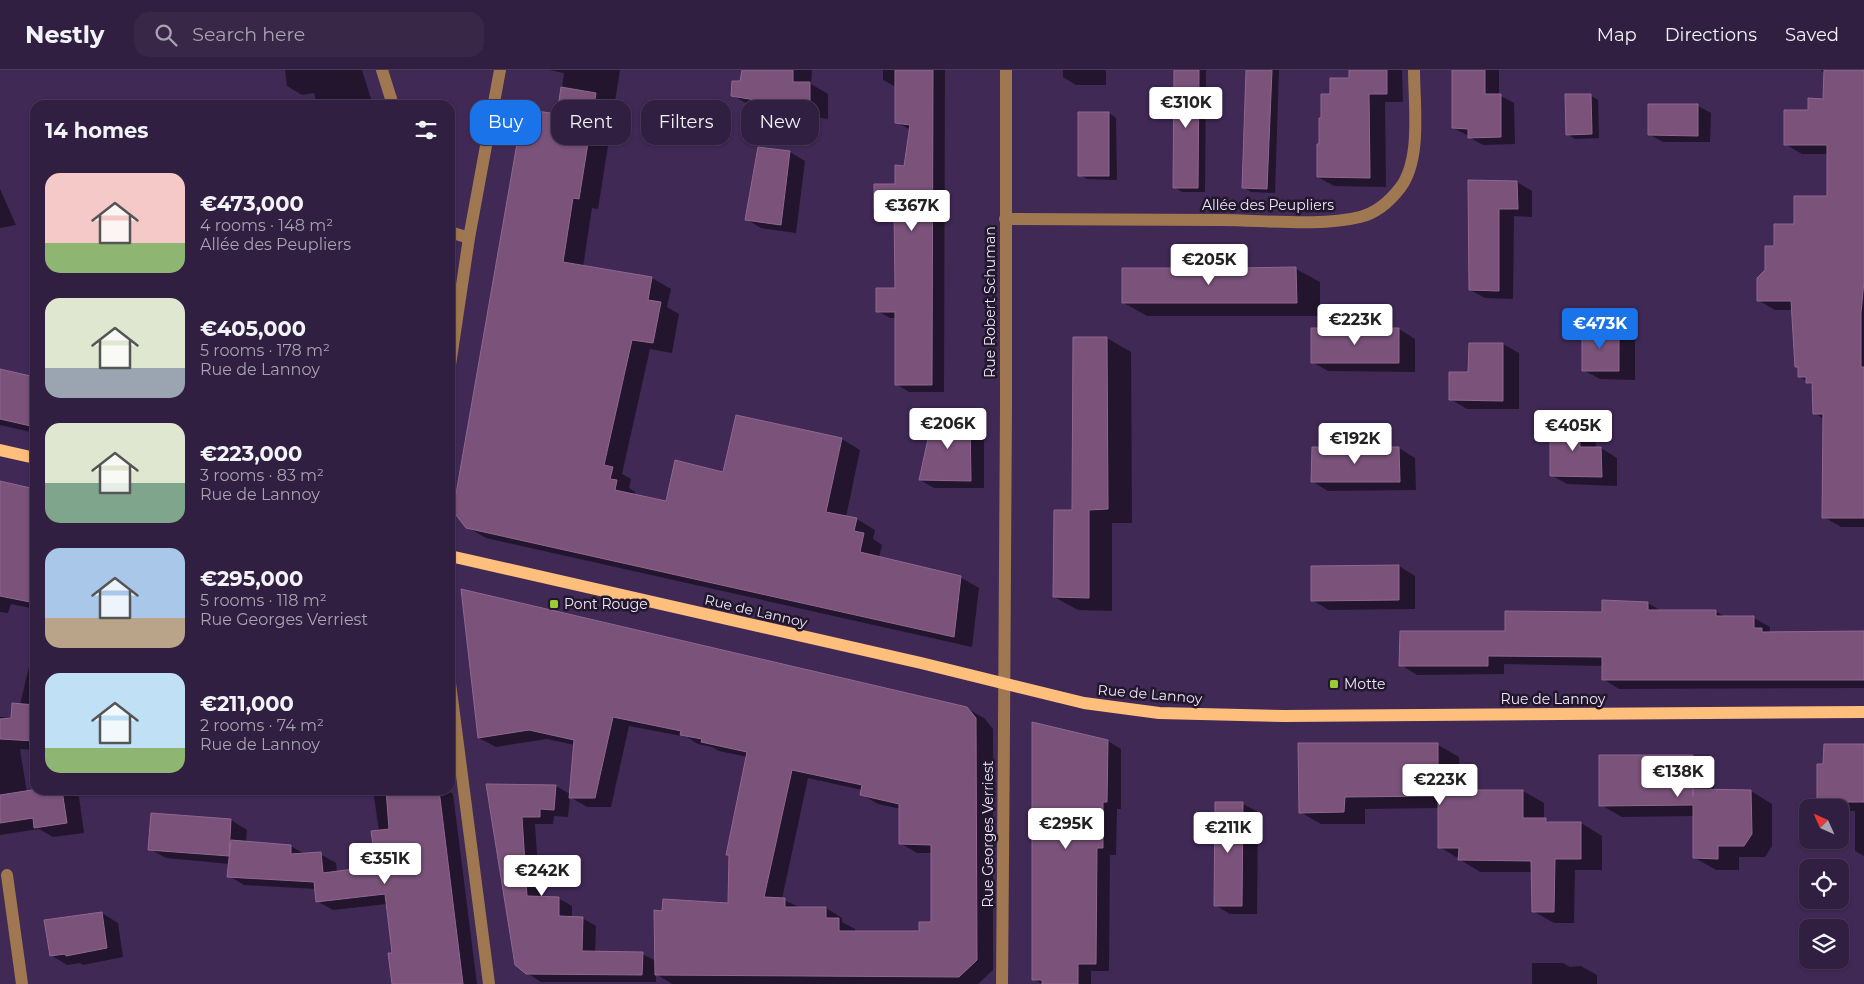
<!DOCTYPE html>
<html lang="en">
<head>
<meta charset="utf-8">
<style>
  body { margin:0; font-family:Montserrat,sans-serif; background:#382747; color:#f1f3f6; height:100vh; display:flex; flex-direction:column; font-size:19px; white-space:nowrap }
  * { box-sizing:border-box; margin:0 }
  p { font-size:16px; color:#a8a2b1 }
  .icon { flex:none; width:28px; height:28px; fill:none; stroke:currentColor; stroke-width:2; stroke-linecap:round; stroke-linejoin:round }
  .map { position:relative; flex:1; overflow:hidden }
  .drawer { position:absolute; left:30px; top:30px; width:425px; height:695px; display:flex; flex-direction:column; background:#301f40; border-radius:15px; box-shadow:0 1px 4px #0004,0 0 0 1px #4b3d59 }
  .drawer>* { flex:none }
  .hud { position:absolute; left:470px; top:30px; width:475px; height:45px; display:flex; gap:10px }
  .needle { width:32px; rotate:315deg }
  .buttons { position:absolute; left:1799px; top:729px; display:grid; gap:10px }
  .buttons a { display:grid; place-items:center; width:50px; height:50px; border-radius:10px; background:#301f40; box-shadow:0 1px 4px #0004,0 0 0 1px #4b3d59; font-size:25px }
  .price { position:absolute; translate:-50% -42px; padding:0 11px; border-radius:5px; background:#fff; color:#222; font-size:16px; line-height:32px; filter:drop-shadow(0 1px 2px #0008) }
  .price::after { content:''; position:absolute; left:50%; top:30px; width:15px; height:11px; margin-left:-8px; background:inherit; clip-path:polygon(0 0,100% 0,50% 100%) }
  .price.on { background:#1a73e8; color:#fff }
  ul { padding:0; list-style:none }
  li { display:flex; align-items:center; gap:15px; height:125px; padding:0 15px }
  li span { display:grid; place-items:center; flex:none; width:140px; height:100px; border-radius:15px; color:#555 }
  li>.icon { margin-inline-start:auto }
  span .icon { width:60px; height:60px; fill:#fffc; stroke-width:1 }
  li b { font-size:21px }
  h2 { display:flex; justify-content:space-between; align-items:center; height:60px; padding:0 15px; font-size:21px }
  .tag { padding:0 18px; border-radius:15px; background:#301f40; box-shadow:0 1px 4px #0004,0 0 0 1px #4b3d59; font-size:18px; line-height:45px }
  .tag.on { background:#1a73e8; color:#fff }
  header { display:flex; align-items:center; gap:30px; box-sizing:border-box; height:70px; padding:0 25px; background:#301f40; border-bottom:1px solid #4b3d59 }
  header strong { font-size:24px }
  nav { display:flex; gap:28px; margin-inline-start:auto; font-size:18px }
  .search { width:350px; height:45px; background:#382747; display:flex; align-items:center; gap:12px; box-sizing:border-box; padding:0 18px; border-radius:15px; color:#a8a2b1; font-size:19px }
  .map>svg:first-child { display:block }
  .shadow { fill:#0007; fill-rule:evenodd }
  .building { fill:#7a527a; stroke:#906790; fill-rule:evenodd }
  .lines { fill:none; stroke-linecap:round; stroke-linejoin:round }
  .minor { stroke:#9f7851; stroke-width:12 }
  .major { stroke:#febe7c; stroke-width:12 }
  .poi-dot { fill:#9bcb34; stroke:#22182c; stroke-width:2 }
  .labels { text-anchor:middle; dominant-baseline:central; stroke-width:5; stroke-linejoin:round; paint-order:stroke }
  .street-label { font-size:14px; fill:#f0e5fc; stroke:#22182c }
  .poi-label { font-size:14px; fill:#f0e5fc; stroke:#22182c; text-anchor:start }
</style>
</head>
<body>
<header>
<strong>Nestly</strong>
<div class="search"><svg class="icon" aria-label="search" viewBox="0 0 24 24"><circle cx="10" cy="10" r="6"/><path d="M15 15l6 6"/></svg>Search here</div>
<nav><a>Map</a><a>Directions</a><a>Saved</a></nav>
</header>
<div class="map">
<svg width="1864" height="914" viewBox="0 0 1864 914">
  <rect width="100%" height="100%" fill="#402955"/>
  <path class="shadow" d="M285,0H362L373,35H317L314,23L302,25L287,16Z
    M549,0H620L598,139L592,138L583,197L652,208L671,219L667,237L679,244L672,283L650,279L622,404L631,409L629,418L635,422V426L667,433L724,403L842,369L860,380L846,447L857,449L875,460L873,469L882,475L879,488L960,507L979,518L972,577L486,468L467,457L558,46L564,3Z
    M743,0H812L811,14L828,24V49L751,36L732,25L741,13Z
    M883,0H945L944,322H909L896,314V248H890L878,241L896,219V145H888L876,138L896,115L905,97L911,60L896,52V17L883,10Z
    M1063,0H1106V15H1076L1063,7Z
    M1175,0H1206L1205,122H1182L1174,117Z
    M1246,0H1279L1275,123L1251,122L1243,117Z
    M1350,0H1402L1403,32H1385L1386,117L1334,116L1318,107L1323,49L1331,25L1351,9Z
    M1454,0H1499V25L1514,33L1515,74L1483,75L1469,67V66L1453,58Z
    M1821,0H1864V457H1841L1824,447V349L1814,343L1813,316L1799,306V298L1797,297L1793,240H1775L1758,230L1775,177L1795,155L1828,127V84H1802L1785,74L1809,42L1852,31Z
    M1590,25L1598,30L1599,68L1575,69L1567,64Z
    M1698,36L1711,43L1710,72H1663L1650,65Z
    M1109,43L1116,48L1117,110L1087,109L1080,105Z
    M790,82L805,91L796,163L761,158L746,149Z
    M1469,112H1517L1532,121V147L1514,146L1513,229L1485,228L1470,220Z
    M0,119L16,155L0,158Z
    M1198,199L1202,202H1240L1296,199L1320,212V246H1147L1124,233Z
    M1312,259H1399L1415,269V302L1328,301L1312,292Z
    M1619,260L1635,270V310L1600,309L1583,300Z
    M1074,268H1107L1131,282L1132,453H1112V541L1078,540L1054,527L1073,441Z
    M1470,274H1503L1519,283V339H1467L1450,329L1469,303Z
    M0,300L35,308V363L0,355Z
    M934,347L970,348L984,356V418H934L920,410Z
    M1556,350H1579L1595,359L1596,378H1601L1617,388V416L1567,414L1551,405L1556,365Z
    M1399,378L1415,388L1416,420L1328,421L1312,411Z
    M0,412L35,420V539L11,534L8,543L0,542Z
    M1399,496L1415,506V539L1329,540L1312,530Z
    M462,520L966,638L984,648L993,659V900L978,914H672L656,904V912H541L527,903L487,716H556L570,724L575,675L547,669L496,677L479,668ZM629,656L687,667L698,674L712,677L719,681L748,687L727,784L730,785L729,834L664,842L656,891L642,884L595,883L596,856L582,848H572V836L558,828H540L535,754H553L554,746L568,747L570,727L587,737H611ZM808,708L862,720L861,724L878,734L901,739L900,773L917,783H932V854L920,862H855V859L842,852V848L826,838H801L782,829Z
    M1603,532L1648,533L1663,542L1715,541L1726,547L1754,548L1770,557V563L1864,562V618L1619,619L1603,609V596L1504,594V604L1417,605L1401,595L1506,562L1603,544Z
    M35,571V680L20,679L27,722L66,720L79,727L84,763L53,767L39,759L0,765V647L12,648L20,635Z
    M1108,671L1121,679V739H1117L1116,785H1110L1109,901H1091V914H1042L1033,909Z
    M1438,675L1459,687V721H1523L1544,733V749L1552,753H1581L1602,766V800H1575L1574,853H1554L1533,841V802H1480L1440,777L1439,738L1365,739V754H1321L1300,742Z
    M1864,677V786L1855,781V741H1840V738H1829L1818,732L1824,696Z
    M1693,686L1714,699V721H1751L1772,734V776L1765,787H1739V800H1716L1695,788V746L1622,747L1601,735Z
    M373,720H446L453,724L477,914H389H393L394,884L387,834L333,840L317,831L316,819L244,815L229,806L230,794L166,788L150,779L152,745L231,750L247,760L246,773L291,776L304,784H320L336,793L337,802L377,797L379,761Z
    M1243,734L1258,742L1257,844H1230L1215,835Z
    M102,843L118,853L123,887L83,895L80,893L67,895L51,885Z
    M1532,893H1563L1570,897L1581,896L1597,905V914H1532Z"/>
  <path class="building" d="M742,0H793V12H810V39L731,26L732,11H740Z
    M895,0H933L932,315H895V242H876V218H895L894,139H874V114H895V95L904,96L910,55L895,53Z
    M1174,0H1199L1198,118H1173Z
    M1246,0H1272L1267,119L1242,118Z
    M1349,0H1387V24H1369L1370,108L1317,107V74H1319V48H1321V24H1330V8H1349Z
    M1452,0H1485V24H1501V67L1468,68V59L1452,58Z
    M1824,0H1864V211L1861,243V297H1864V448H1822L1823,344H1813L1812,313H1806V307H1798V297H1795L1791,231H1757V208L1765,200V176H1774V154H1794V126H1827V75H1784V40H1808V28L1823,29Z
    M561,17L596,23L579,129L573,128L563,192L652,207L648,230L661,232L653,273L632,270L604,395L613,397L610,409L617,410L615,420L666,431L675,390L723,402L736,345L842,368L826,442L857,448L854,461L864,463L860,482L961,506L954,567L466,458L453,441L523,39L557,44Z
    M1565,24H1591L1592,64L1566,65Z
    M1648,34H1698V66L1648,65Z
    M1078,42H1109V106H1078Z
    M758,77L790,81L781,155L745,150Z
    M1468,110L1517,111L1518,139H1499V221L1469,220Z
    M1296,197L1297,233H1122V198H1198V200L1239,201V198Z
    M1311,258H1399V293H1311Z
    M1582,259H1619V301H1582Z
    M1073,267H1107L1108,439L1089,440V528L1053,527L1054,440H1072Z
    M1469,273H1503V331L1449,330V302H1468Z
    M0,299L35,307V357L0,349Z
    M933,346L970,347L971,411L919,410Z
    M1555,348H1579L1580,377H1601L1602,407L1550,406V364H1555Z
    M1312,377H1399L1400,412H1311Z
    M0,411L35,419V444L29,472H35V533L0,526Z
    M1399,495V530L1311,531V496Z
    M461,519L967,637L976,648L977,890L959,907L655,905L654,840L662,841L663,829L728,833L729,785H726L747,682L701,672L702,669L680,665L681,661L613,647L595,728H569L574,670L529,660L478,668ZM792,700L862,715L860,725L899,734V774L931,775V852H919V861H839V848H826V837H785V828L764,827Z
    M1602,530L1648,532V540H1716V546H1754V558H1762V562L1864,561V610H1602V587L1488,586V596H1399L1400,561H1505V541L1602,542Z
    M12,633L35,635V671L0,669V649L11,648Z
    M1032,652L1108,670L1107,732H1103V778H1097L1096,894H1078V914H1042V910H1032Z
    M1298,673H1438V720H1523V748H1546V752H1581V789H1555L1554,842H1532L1531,791L1458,790L1459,778H1438V726L1345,727L1344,742L1299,743Z
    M1824,674H1864V732H1817V694H1823Z
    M1599,685H1693V726V719L1751,720L1752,764L1744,776H1718V789L1693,788V735L1599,736Z
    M486,714L556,715L554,740L540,739V747H522L527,826L559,827V846L583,847L582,881L643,882L642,905L526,904L515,895Z
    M32,720H62L67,753L34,758L33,748L0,753V725Z
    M386,720H439L463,914H392L388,883H392L385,824L316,832L314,812L227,807L231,770L291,775V784L321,782L323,803L376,796L371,761L389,759Z
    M1215,732H1243L1242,836H1214Z
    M151,743L231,749L229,786L148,780Z
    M102,842L107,878L66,886L65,884L50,886L44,850Z"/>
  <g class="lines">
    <path class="minor" d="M382,0L393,35
      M1005,149C1077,150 1149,149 1221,150C1263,150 1320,157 1360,147C1376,143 1390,131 1400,118C1422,90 1414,34 1414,0
      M450,162L469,168
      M450,295L469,168L500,0
      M450,613L489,914
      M7,805L22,914
      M1002,914C1003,721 1006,528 1006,335C1007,224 1005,112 1006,0"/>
    <path class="major" d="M0,380L35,388
      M450,486L921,593L1084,633L1159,643L1284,646L1864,642"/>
  </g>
  <g class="poi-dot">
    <rect x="549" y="529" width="10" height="10" rx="2.5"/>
    <rect x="1329" y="609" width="10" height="10" rx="2.5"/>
  </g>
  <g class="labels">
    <g class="street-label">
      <text x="1268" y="135">Allée des Peupliers</text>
      <text transform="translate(990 232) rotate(-90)">Rue Robert Schuman</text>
      <text transform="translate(756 541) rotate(13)">Rue de Lannoy</text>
      <text transform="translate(1150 624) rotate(5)">Rue de Lannoy</text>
      <text x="1553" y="629">Rue de Lannoy</text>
      <text transform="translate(988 764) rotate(-90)">Rue Georges Verriest</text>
    </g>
    <g class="poi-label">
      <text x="564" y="534">Pont Rouge</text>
      <text x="1344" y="614">Motte</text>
    </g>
  </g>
</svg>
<div class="buttons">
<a><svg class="needle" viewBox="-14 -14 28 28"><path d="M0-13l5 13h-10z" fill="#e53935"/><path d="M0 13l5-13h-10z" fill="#a8a2b1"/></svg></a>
<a><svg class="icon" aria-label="locate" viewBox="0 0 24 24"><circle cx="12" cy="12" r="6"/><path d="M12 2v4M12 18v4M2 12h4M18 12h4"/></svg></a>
<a><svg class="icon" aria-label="layers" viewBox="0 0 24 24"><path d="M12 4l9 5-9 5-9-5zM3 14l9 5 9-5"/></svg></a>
</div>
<b class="price" style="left:1186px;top:59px">€310K</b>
<b class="price" style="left:912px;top:162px">€367K</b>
<b class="price" style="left:1209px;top:216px">€205K</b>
<b class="price" style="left:1355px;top:276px">€223K</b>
<b class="price on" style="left:1600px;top:280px">€473K</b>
<b class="price" style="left:948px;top:380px">€206K</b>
<b class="price" style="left:1573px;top:382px">€405K</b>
<b class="price" style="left:1355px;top:395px">€192K</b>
<b class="price" style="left:1678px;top:728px">€138K</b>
<b class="price" style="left:1440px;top:736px">€223K</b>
<b class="price" style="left:1066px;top:780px">€295K</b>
<b class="price" style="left:1228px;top:784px">€211K</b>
<b class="price" style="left:385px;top:815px">€351K</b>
<b class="price" style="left:542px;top:827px">€242K</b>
<div class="hud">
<a class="tag on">Buy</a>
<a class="tag">Rent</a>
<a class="tag">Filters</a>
<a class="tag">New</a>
</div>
<section class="drawer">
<h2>14 homes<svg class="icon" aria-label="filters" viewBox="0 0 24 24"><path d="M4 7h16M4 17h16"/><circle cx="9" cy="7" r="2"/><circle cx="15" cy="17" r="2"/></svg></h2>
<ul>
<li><span style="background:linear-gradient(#f6c9c9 70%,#8fb573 0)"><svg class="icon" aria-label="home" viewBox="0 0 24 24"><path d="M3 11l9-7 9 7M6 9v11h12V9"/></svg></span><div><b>€473,000</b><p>4 rooms · 148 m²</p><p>Allée des Peupliers</p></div></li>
<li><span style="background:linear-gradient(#dfe7d0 70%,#9aa5b1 0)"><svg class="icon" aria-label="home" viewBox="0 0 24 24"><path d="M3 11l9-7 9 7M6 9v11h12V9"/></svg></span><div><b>€405,000</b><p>5 rooms · 178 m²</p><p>Rue de Lannoy</p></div></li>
<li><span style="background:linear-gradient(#dfe7d0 60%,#7fa58c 0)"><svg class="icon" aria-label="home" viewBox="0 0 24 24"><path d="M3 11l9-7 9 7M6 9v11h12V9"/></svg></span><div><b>€223,000</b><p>3 rooms · 83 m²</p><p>Rue de Lannoy</p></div></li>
<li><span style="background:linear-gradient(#a9c7e8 70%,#b9a48a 0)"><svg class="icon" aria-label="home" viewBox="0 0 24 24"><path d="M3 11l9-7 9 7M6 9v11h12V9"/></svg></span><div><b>€295,000</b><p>5 rooms · 118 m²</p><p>Rue Georges Verriest</p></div></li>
<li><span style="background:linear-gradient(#bfe0f5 75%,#8fb573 0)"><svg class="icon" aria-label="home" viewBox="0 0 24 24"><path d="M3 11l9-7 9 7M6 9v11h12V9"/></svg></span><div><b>€211,000</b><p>2 rooms · 74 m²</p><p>Rue de Lannoy</p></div></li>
</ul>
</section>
</div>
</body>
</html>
